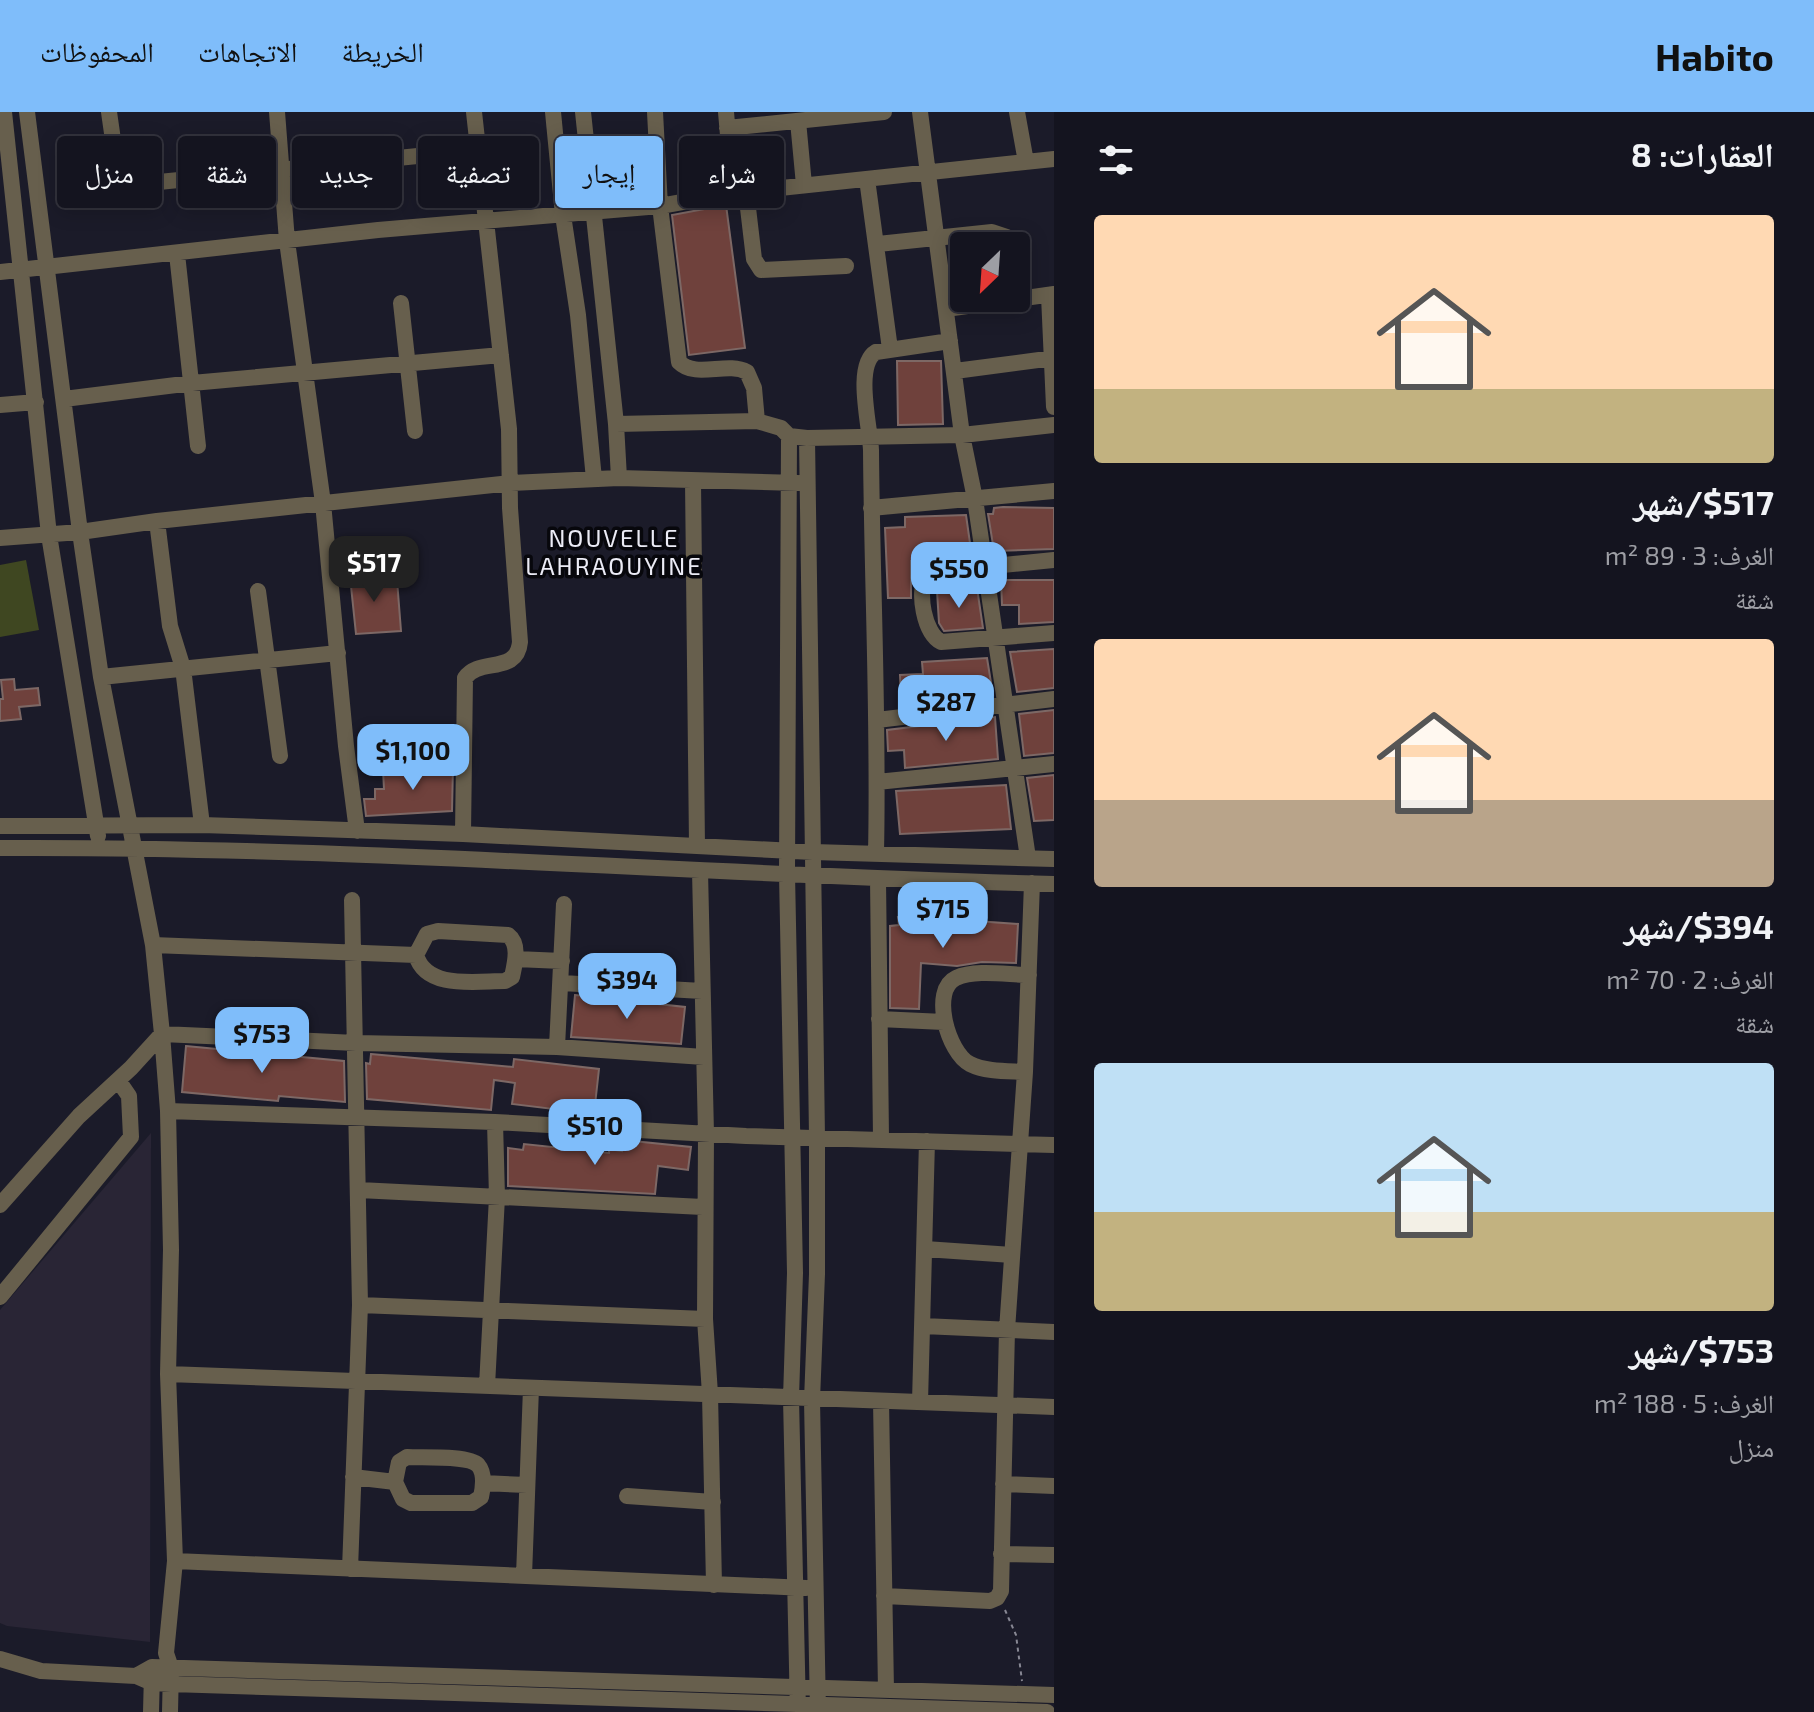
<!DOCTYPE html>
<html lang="ar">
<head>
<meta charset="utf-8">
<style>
  body { margin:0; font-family:"Exo 2","Noto Naskh Arabic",sans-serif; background:#21212c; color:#f1f3f6; direction:rtl; height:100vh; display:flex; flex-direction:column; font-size:30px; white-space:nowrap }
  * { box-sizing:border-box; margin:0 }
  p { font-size:26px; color:#9d9ea4 }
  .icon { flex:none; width:44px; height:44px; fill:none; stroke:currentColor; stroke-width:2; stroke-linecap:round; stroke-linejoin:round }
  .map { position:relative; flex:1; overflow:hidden; direction:ltr }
  .side { display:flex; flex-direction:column; background:#14141f; width:760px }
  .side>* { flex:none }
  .banner { position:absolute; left:24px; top:24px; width:760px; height:72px; direction:rtl; display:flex; gap:16px }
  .needle { width:52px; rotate:205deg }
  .controls { position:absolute; left:950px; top:120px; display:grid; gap:16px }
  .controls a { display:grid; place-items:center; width:80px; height:80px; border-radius:8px; background:#14141f; box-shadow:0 4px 20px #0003,0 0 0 2px #33333d; font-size:40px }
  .price { position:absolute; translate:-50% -68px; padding:0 18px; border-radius:16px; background:#7fbdfa; color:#111; font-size:26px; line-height:52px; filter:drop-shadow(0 2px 4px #0008) }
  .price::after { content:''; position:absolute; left:50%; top:48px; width:24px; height:18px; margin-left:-12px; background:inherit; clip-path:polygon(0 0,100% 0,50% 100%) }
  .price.current { background:#222; color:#fff }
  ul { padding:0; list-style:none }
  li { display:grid; align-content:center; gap:16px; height:424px; padding:0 40px }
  li span { display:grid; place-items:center; height:248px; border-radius:8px; color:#555 }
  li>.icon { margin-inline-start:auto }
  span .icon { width:144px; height:144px; fill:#fffc; stroke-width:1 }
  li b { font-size:34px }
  h2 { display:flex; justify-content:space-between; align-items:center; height:96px; padding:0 40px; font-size:34px }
  .tag { padding:0 28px; border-radius:8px; background:#14141f; box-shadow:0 4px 20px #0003,0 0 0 2px #33333d; font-size:28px; line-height:72px }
  .tag.current { background:#7fbdfa; color:#111 }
  header { display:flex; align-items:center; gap:48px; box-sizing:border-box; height:112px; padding:0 40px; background:#7fbdfa; color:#111 }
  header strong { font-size:38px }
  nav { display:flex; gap:44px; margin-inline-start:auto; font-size:28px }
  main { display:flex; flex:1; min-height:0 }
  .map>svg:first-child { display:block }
  .industrial { fill:#292535 }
  .green { fill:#3f4721 }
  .building { fill:#6f413c; stroke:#7d6865; stroke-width:2 }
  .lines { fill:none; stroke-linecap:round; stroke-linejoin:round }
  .path { stroke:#888894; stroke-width:2; stroke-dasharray:4 4; stroke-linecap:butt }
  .minor { stroke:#675f4d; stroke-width:16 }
  .labels { text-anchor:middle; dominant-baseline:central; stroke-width:7; stroke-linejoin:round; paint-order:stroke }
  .neighbourhood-label { font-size:24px; letter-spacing:2px; fill:#ececf6; stroke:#07070c }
</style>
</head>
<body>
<header>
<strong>Habito</strong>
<nav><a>الخريطة</a><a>الاتجاهات</a><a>المحفوظات</a></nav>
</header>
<main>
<section class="side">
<h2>العقارات: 8<svg class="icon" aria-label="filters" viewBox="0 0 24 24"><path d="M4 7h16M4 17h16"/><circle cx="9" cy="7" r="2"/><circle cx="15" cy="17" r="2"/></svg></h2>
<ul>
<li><span style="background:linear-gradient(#ffd9b3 70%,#c2b280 0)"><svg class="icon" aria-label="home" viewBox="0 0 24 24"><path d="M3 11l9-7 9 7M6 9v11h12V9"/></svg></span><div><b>$517/شهر</b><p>الغرف: 3 · 89 m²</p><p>شقة</p></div></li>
<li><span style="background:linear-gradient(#ffd9b3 65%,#b9a48a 0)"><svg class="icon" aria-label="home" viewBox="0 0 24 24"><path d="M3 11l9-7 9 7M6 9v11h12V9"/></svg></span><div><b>$394/شهر</b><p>الغرف: 2 · 70 m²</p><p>شقة</p></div></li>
<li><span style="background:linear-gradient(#bfe0f5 60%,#c2b280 0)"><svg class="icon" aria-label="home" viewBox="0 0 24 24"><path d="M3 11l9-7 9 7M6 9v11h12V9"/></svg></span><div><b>$753/شهر</b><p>الغرف: 5 · 188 m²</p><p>منزل</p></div></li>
</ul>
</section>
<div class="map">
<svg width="1054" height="1600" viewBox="0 0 1054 1600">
  <rect width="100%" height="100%" fill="#1b1b29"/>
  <path class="industrial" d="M151,1021L150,1530L7,1514L0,1511V1198Z"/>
  <path class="green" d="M26,448L39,518L0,525V453Z"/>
  <path class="building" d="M726,93L745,236L689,243L672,103Z
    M897,249H941L943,312L898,313Z
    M1003,395L1054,396V437L994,439L988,402H993L994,396Z
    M966,403L972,445L911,449V486H888L885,416L905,415V405Z
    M363,454L365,473L397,468L401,519L356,522L349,455Z
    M1001,468H1054V510L1019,512V493H1002Z
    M977,476L983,516L944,519L939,511L937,479Z
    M1054,537V576L1017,580L1010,540Z
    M987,546L993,583L925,591V588L901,589L900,563L923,562L922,550Z
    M14,567L15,578L38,576L40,593L19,595L21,607L0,609V587H3L1,568Z
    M1054,598V641L1024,644L1019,602Z
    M995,605L998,647L905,656L904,638L888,639L887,618Z
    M453,654L452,699L366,704L364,687H375V677H384L383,658Z
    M1054,663V708L1034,709L1027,666Z
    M1006,673L1011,717L900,722L896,679Z
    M951,798L963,799L962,808L1018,812L1016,851L982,850L957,854L921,851L919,897L890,896V814L899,813L898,805L951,807Z
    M575,883L685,895L681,932L571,925Z
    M186,934L344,949L345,990L279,984L278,989L182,980Z
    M371,942L513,955L514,947L599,957L594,1002L512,992L515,971L494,968L491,998L367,987L366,951L370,952Z
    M623,1028L691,1035L688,1058L658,1054L655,1082L508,1074V1036L523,1038L524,1032L609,1041V1037L622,1039Z"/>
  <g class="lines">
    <path class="path" d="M1005,1498L1016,1523L1022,1569"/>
    <path class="minor" d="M4,0L49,423L98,724
      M27,0L80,420L101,565L153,833L162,922L168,999L171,1138L168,1262L175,1449L166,1541L171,1556L170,1600
      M109,0L118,63L120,68L129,73L477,38
      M277,0L287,129L323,391L346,634L357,719
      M553,0L563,103L578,203L594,367
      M583,0L616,312L619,366
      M655,0L660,94L679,250C696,267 727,249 747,260L754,276L757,309
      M726,0L733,81
      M920,0L962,323L975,387L1028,746
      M1017,0L1026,50
      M798,9L804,73
      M727,16L884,0
      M867,67L890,237
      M746,79L754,147L761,158L846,154
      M878,132L992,120L1007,125L1009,134
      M177,142L198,334
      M0,160L378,118L660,94L733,81L1054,47
      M1049,184L1054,295
      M401,191L415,319
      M946,197L1054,182
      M955,259L1054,246
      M64,287L192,271L501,243
      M0,293L36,290
      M616,312L757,309L781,316L789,324L807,326L962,323L1054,313
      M789,324L787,762L795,1161L791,1286L798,1600
      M807,326L817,1025V1162L812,1288L818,1600
      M693,369L697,734
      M871,396L1054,379
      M157,409L170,514L183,556L202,713
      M0,426L80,420L157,409L511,371L619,366L798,371
      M1054,448L933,460L926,464C917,480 924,521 941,530L1054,521
      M258,479L280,644
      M101,565L338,541
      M877,608L1054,587
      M877,670L1054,652
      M0,714L202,713L463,722L813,740L1054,747
      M463,722L465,566C479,545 517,563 520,530L510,396L509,317L474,0
      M0,736C352,734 703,763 1054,772
      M876,741C879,607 872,473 871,338C870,314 854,253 876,240L950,229
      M700,759L706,1022L705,1207L710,1282L714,1473
      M878,767L881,1026
      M438,819L508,823C520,832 515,851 512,865L505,869C476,869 426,878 416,843L427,822Z
      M153,833L416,843
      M516,847L562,849
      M562,871L702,879
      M879,907L944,910
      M557,935L564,792
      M1025,960C1008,959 986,960 970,952C948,941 930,878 956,866C976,857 1008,863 1029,863
      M168,999L495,1010L746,1024L1054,1033
      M359,1078L703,1095
      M0,1093L79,1004L131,956L162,922L356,931L557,935L704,945
      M925,1137L1012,1143
      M0,1185L131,1025L129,984L118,968
      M360,1193L705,1207
      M923,1214L1054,1220
      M168,1262L1054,1295
      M487,1274L497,1085L495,1010
      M881,1289L886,1578
      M920,1290L927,1029
      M407,1345C422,1346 468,1343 478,1353C485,1361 483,1376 481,1385L472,1391H411L403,1387L395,1370L399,1350Z
      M353,1365L395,1370
      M483,1371L527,1373
      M1003,1372L1054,1374
      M627,1384L713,1390
      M1001,1442L1054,1443
      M175,1449L806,1476
      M350,1457L360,1193L352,788
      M524,1464L531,1276
      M884,1484L990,1489L997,1486L1001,1479L1007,1218L1025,960L1032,771
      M0,1547L41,1559L136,1564L152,1571L171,1572L1047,1600
      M136,1564L152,1555L1054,1583
      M151,1600L152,1561"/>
  </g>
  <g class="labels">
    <g class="neighbourhood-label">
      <text x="614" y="425">NOUVELLE<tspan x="614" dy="28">LAHRAOUYINE</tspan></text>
    </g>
  </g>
</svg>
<div class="controls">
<a><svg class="needle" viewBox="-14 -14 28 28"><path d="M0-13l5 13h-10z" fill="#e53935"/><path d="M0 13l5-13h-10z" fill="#9d9ea4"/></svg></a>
</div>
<b class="price current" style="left:374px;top:492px">$517</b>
<b class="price" style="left:959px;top:498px">$550</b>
<b class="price" style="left:946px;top:631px">$287</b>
<b class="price" style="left:413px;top:680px">$1,100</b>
<b class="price" style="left:943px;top:838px">$715</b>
<b class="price" style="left:627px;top:909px">$394</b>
<b class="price" style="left:262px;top:963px">$753</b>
<b class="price" style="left:595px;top:1055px">$510</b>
<div class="banner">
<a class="tag">شراء</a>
<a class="tag current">إيجار</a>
<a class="tag">تصفية</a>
<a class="tag">جديد</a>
<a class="tag">شقة</a>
<a class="tag">منزل</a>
</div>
</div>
</main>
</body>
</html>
